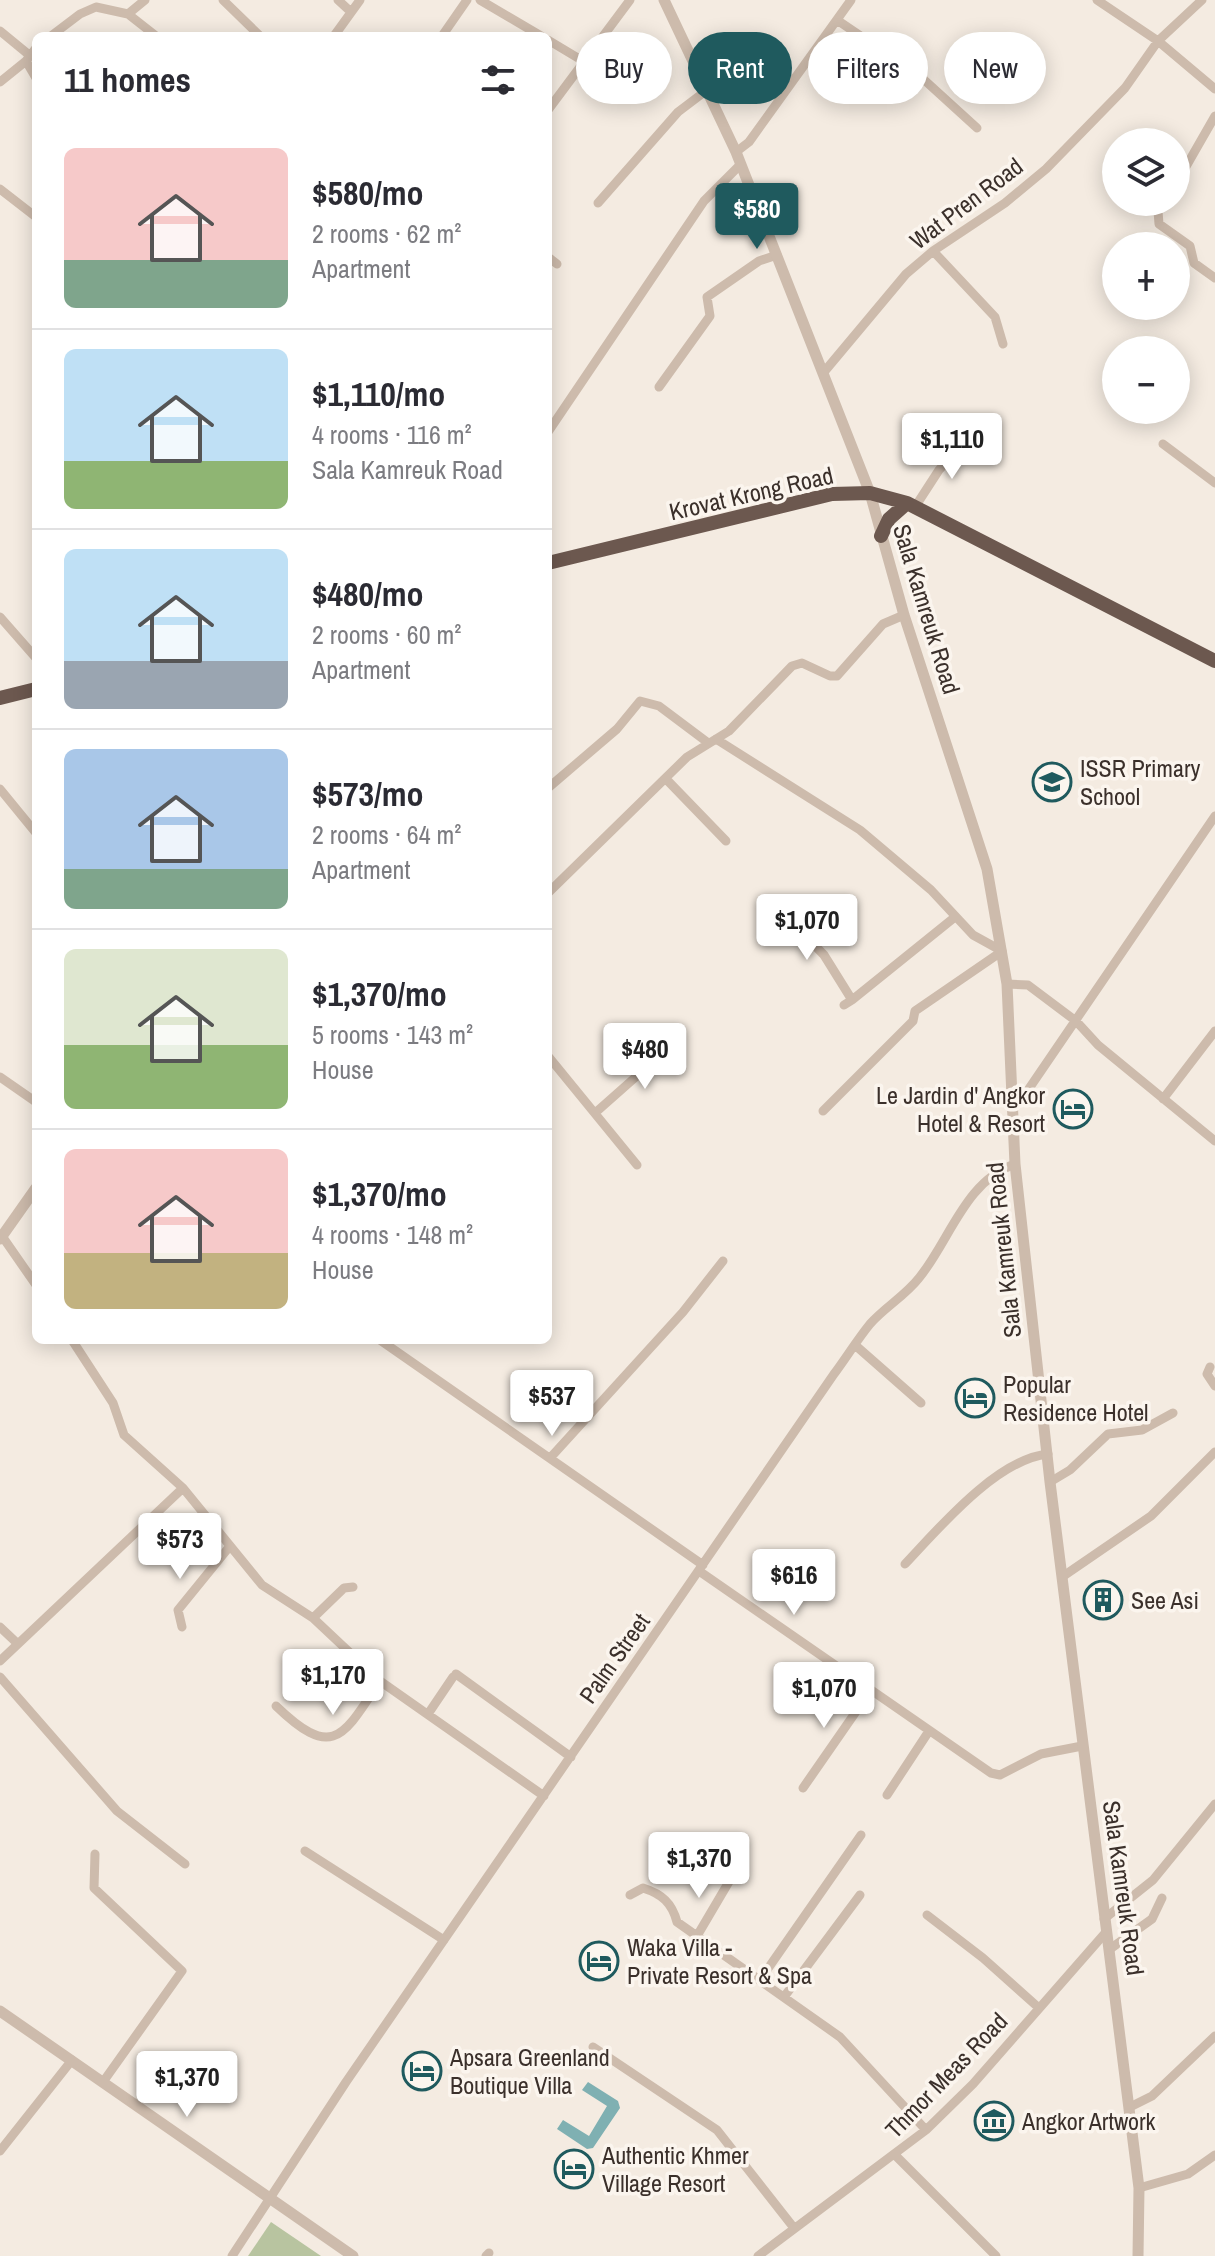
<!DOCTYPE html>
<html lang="en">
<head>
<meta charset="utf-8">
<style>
  body { margin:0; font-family:"Archivo Narrow",sans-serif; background:#f7f7f7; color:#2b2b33; height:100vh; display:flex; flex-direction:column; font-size:30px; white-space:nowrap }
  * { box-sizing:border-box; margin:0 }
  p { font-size:26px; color:#7c7c81 }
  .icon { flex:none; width:44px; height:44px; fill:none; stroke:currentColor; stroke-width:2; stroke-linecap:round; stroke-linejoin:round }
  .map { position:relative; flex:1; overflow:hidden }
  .details { position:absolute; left:32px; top:32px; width:520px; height:1312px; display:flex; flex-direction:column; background:#fff; border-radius:12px; box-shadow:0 4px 20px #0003 }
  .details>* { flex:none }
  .top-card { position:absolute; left:576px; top:32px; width:518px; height:72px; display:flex; gap:16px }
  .controls { position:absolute; left:1102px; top:128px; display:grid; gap:16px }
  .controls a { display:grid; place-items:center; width:88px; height:88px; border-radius:50%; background:#fff; box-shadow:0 4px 20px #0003; font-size:40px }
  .price { position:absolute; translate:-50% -68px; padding:0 18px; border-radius:8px; background:#fff; color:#222; font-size:26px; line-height:52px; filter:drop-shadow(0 2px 4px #0008) }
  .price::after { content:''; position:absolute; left:50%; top:48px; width:24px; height:18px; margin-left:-12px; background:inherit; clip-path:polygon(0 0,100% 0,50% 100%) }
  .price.on { background:#1f5a5e; color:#fff }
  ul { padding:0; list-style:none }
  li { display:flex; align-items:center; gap:24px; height:200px; padding:0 32px }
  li+li { border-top:2px solid #e1e1e2 }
  li span { display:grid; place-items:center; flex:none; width:224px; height:160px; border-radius:12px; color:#555 }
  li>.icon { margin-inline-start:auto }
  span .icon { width:96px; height:96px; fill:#fffc; stroke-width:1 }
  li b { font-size:34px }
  h2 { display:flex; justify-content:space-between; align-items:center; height:96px; padding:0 32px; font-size:34px }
  .tag { padding:0 28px; border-radius:36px; background:#fff; box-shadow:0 4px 20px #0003; font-size:28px; line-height:72px }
  .tag.on { background:#1f5a5e; color:#fff }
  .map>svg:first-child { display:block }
  .green { fill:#b8c4a0 }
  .water { fill:#7fb0b2 }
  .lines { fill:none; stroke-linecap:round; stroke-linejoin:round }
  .minor { stroke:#cdbbac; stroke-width:9 }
  .tertiary { stroke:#cdbbac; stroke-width:11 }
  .trunk { stroke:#6c584f; stroke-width:14 }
  .labels { text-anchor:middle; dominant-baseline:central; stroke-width:7; stroke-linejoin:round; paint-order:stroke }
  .street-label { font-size:24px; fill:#3b302b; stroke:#fbf5ee }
  .poi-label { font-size:24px; fill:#3b302b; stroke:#fbf5ee; text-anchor:start }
</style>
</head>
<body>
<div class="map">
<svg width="1215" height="2256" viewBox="0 0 1215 2256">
  <rect width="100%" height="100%" fill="#f4ebe1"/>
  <path class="green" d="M271,2222L321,2256H248Z"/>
  <path class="water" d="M588,2082L618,2101L620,2108L593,2148L587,2149L557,2129L563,2120L589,2136L607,2106L582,2090Z"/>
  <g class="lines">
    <path class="minor" d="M223,0L260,36
      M338,0L351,12
      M480,0L541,36
      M1097,0L1158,41L1215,89
      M128,14L156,36
      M837,20L921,77L977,128
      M0,31L28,54
      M51,36L80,14L96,7L128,14L145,0
      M334,36L360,0
      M442,36L467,0
      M548,40L583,61
      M36,48L26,61L36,78
      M0,82L26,61
      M548,110L630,0
      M736,152L749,142L851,0
      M1176,184L1215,116
      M0,189L36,217
      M1164,202L1158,211L1159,224L1190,246L1194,263L1215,278
      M598,203L678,112L707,90
      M933,251L995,317L1003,344
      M548,257L557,264
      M824,372L906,274L933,251L1005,203L1046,169L1125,88L1158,41L1202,0
      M659,387L710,316L707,297L759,261L777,255
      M548,432L704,201L741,164
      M1163,444L1215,483
      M915,507L939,470L968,438
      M0,617L36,658
      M716,739L860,830L931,890L973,935L1002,951
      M667,780L726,841
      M548,788L617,729L640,701L659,706L707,742
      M0,789L36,833
      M548,893L687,757L729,731L792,666L802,663L830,676H837L883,624L904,615
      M791,921L824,955L852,1000L844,1005
      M1007,984L1028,985L1076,1021L1098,1045L1215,1141
      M852,1000L955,917
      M548,1056L637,1165
      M0,1077L36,1102
      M1163,1099L1215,1031
      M1011,1103L1026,1093L1215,816
      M823,1111L913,1021L915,1011L1001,952
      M595,1113L673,1044
      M2,1236L36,1285
      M72,1340L113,1403L124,1435L183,1488L262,1585L313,1618L380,1681L544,1796
      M380,1340L703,1565
      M855,1345L921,1403
      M1210,1367L1207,1374L1215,1386
      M551,1457L683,1312L723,1261
      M1050,1482L1070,1470L1108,1434L1142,1430L1173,1413
      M905,1564C939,1528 997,1459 1048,1454
      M699,1571L991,1773L1000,1775L1041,1754L1082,1746
      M1062,1577L1151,1516L1215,1452
      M313,1618L344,1588L353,1587
      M0,1627L18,1644
      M182,1627L178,1610L230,1546
      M0,1661L183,1488
      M456,1674L571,1757
      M0,1677L117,1811L185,1864
      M276,1706C333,1761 343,1737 380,1681
      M428,1714L453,1677
      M803,1788L871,1690
      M887,1795L929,1731
      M305,1851L444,1940
      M95,1854L94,1888L182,1971L103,2082
      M630,1895L643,1888C662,1894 672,1903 677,1922L840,2037L926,2130
      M927,1915L983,1958L1039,2008
      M1104,1919L1153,1880L1215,1804
      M697,1936L730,1880
      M1110,1949L1152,1919L1162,1898
      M760,1980L861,1835
      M784,1997L860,1895
      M593,2047L717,2130L794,2228
      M1130,2107L1152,2096L1215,2036
      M0,2151L72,2060
      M896,2156L996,2256
      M1139,2188L1188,2174L1215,2155
      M232,2256L346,2082L834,1374C846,1358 857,1340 870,1324C885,1307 905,1296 919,1278C950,1240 965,1181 1015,1164
      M486,2256L489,2253
      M758,2256L926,2130L973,2084L1107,1931"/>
    <path class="tertiary" d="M664,0L736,152L870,493L904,615L987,869L1007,984L1015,1164L1050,1482L1139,2188L1138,2256
      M0,1239L36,1188
      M0,2011L353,2256"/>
    <path class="trunk" d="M881,536L889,519L907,503
      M548,563L832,494L870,493L907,503L1215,661
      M0,698L36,689"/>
  </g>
  <defs>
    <symbol id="school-ring" viewBox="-11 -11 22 22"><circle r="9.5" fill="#fbf5ee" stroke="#1f5a5e" stroke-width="1.5"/><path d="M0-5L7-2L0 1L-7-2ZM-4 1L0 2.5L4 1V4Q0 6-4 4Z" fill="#1f5a5e"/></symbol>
    <symbol id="hotel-ring" viewBox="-11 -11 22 22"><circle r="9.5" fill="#fbf5ee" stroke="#1f5a5e" stroke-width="1.5"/><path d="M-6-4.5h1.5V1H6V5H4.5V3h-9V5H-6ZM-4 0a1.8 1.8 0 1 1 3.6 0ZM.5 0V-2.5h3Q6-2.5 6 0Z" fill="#1f5a5e"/></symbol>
    <symbol id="building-ring" viewBox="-11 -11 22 22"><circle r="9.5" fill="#fbf5ee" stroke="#1f5a5e" stroke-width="1.5"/><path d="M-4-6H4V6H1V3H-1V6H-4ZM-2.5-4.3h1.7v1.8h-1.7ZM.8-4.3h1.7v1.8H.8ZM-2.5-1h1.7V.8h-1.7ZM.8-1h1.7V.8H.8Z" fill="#1f5a5e"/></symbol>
    <symbol id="museum-ring" viewBox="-11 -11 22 22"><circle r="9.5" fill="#fbf5ee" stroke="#1f5a5e" stroke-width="1.5"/><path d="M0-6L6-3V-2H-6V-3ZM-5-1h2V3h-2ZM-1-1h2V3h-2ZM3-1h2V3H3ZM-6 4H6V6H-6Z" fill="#1f5a5e"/></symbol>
  </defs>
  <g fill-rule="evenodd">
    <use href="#school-ring" x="1030" y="760" width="44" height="44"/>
    <use href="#hotel-ring" x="1051" y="1087" width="44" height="44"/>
    <use href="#hotel-ring" x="953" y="1376" width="44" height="44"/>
    <use href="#building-ring" x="1081" y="1578" width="44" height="44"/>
    <use href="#hotel-ring" x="577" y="1939" width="44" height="44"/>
    <use href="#hotel-ring" x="400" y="2049" width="44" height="44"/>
    <use href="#museum-ring" x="972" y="2099" width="44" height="44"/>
    <use href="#hotel-ring" x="552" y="2147" width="44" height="44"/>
  </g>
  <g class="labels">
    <g class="street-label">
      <text transform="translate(966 203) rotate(-37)">Wat Pren Road</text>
      <text transform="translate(751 493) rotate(-13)">Krovat Krong Road</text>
      <text transform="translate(927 609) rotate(73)">Sala Kamreuk Road</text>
      <text transform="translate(1003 1250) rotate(-96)">Sala Kamreuk Road</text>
      <text transform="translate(614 1658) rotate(-55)">Palm Street</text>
      <text transform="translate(1124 1888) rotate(82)">Sala Kamreuk Road</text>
      <text transform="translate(946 2075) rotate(-46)">Thmor Meas Road</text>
    </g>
    <g class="poi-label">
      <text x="1080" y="768">ISSR Primary<tspan x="1080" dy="28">School</tspan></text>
      <text x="1045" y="1095" text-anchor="end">Le Jardin d' Angkor<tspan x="1045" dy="28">Hotel &amp; Resort</tspan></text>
      <text x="1003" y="1384">Popular<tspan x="1003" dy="28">Residence Hotel</tspan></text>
      <text x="1131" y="1600">See Asi</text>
      <text x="627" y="1947">Waka Villa -<tspan x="627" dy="28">Private Resort &amp; Spa</tspan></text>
      <text x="450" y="2057">Apsara Greenland<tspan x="450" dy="28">Boutique Villa</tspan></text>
      <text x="1022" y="2121">Angkor Artwork</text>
      <text x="602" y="2155">Authentic Khmer<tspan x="602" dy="28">Village Resort</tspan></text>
    </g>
  </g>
</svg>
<div class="controls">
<a><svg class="icon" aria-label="layers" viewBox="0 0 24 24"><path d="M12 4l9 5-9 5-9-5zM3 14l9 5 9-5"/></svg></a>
<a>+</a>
<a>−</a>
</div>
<b class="price on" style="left:757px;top:251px">$580</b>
<b class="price" style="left:952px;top:481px">$1,110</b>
<b class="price" style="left:807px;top:962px">$1,070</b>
<b class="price" style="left:645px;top:1091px">$480</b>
<b class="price" style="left:552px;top:1438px">$537</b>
<b class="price" style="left:180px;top:1581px">$573</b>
<b class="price" style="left:794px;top:1617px">$616</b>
<b class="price" style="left:333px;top:1717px">$1,170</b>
<b class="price" style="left:824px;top:1730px">$1,070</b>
<b class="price" style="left:699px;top:1900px">$1,370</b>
<b class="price" style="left:187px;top:2119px">$1,370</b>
<div class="top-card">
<a class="tag">Buy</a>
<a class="tag on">Rent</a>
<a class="tag">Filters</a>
<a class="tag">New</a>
</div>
<section class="details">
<h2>11 homes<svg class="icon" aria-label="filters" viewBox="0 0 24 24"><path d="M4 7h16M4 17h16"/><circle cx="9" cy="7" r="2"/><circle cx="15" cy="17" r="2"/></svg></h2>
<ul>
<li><span style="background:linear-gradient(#f6c9c9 70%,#7fa58c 0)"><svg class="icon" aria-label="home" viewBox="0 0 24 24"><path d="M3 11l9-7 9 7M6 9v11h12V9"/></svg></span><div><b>$580/mo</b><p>2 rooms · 62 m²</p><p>Apartment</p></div></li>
<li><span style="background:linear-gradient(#bfe0f5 70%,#8fb573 0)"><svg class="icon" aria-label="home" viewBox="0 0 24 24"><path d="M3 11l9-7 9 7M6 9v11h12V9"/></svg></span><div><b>$1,110/mo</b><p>4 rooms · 116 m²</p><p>Sala Kamreuk Road</p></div></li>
<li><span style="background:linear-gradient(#bfe0f5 70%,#9aa5b1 0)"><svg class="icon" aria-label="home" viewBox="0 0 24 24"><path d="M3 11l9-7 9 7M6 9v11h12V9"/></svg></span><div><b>$480/mo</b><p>2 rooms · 60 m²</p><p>Apartment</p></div></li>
<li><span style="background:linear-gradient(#a9c7e8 75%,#7fa58c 0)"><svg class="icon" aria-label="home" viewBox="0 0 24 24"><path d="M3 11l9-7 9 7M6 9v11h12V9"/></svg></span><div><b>$573/mo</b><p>2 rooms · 64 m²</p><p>Apartment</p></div></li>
<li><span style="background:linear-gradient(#dfe7d0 60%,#8fb573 0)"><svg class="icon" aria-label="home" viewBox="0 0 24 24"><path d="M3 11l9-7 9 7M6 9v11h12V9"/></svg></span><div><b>$1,370/mo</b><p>5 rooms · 143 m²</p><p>House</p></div></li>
<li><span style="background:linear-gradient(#f6c9c9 65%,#c2b280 0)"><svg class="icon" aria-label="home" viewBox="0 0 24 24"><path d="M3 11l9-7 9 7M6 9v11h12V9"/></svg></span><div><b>$1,370/mo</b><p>4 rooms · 148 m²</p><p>House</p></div></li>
</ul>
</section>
</div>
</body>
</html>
